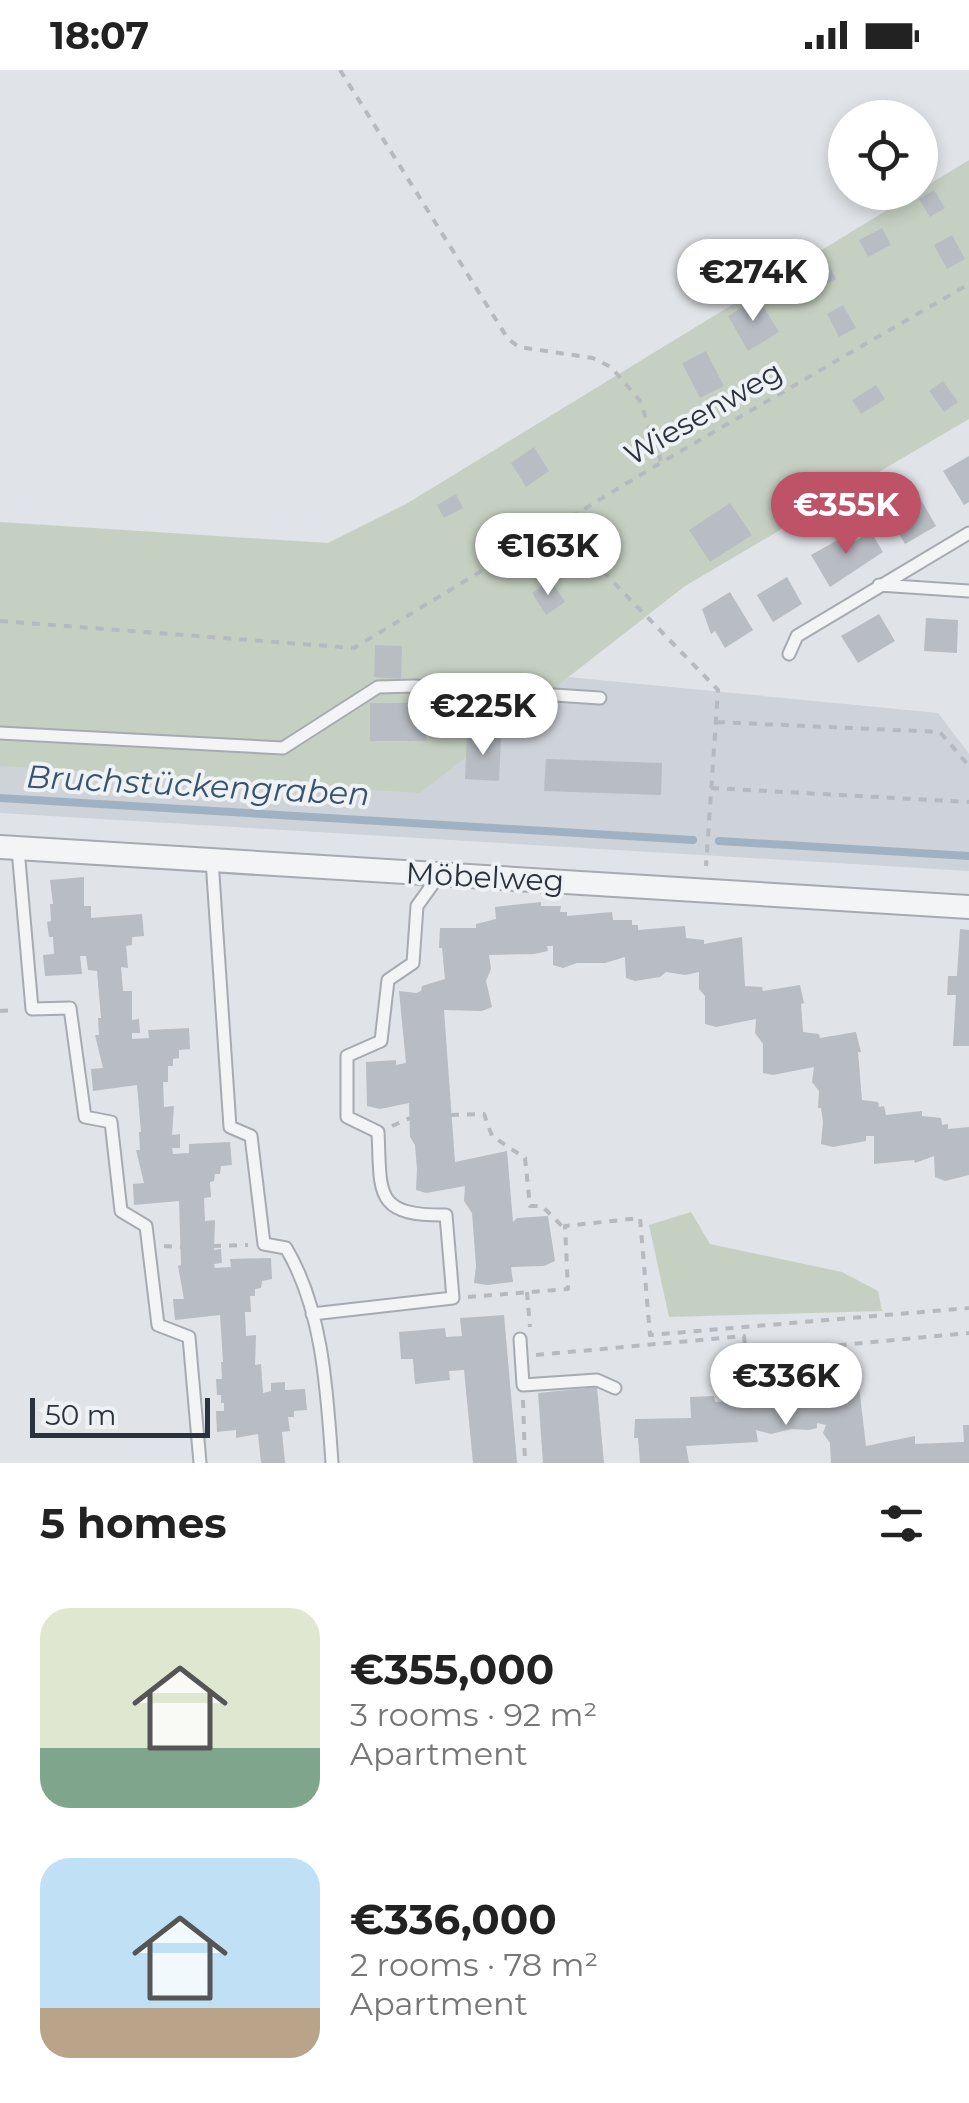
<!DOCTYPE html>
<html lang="en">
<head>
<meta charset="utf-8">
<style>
  body { margin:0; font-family:Montserrat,sans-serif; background:#f2f2f2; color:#222; height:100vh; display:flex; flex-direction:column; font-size:38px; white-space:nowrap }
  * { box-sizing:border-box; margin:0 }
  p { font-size:32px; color:#767676 }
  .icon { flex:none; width:55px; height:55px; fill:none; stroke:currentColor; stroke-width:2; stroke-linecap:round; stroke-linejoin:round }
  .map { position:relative; height:1393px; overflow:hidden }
  .panel { display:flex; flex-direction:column; background:#fff; flex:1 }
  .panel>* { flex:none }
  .buttons { position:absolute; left:828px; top:30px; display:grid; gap:20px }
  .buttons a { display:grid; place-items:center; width:110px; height:110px; border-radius:50%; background:#fff; box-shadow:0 5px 15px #0003; font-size:50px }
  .scale { position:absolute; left:30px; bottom:25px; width:180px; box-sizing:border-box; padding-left:10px; border:5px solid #2a323d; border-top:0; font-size:28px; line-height:35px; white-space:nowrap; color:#2a323d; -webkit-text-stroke:8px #eff2f5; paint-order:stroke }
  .price { position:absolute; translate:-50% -85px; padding:0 22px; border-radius:35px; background:#fff; color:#222; font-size:32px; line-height:65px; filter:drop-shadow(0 2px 5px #0008) }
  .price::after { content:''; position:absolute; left:50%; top:60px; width:30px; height:22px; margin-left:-15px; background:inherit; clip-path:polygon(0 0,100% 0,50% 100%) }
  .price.active { background:#be5368; color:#fff }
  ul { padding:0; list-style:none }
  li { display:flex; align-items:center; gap:30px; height:250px; padding:0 40px }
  li span { display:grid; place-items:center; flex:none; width:280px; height:200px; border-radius:30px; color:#555 }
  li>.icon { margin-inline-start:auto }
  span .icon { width:120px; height:120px; fill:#fffc; stroke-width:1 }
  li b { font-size:42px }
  h2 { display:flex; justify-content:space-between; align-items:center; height:120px; padding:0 40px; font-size:42px }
  .status { display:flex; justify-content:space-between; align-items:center; height:70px; padding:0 50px; background:#fff; direction:ltr }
  .status svg { height:28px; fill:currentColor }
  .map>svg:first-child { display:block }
  .built { fill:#ced2d9 }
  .green { fill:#c6d0c2 }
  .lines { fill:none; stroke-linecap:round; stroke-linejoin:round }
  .stream { stroke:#9fb2c3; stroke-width:8 }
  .building { fill:#b8bdc3 }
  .lane-casing { stroke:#a6aab1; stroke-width:15 }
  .street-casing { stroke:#a6aab1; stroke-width:26 }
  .path { stroke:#b6babe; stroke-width:4; stroke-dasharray:8 8; stroke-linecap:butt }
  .lane { stroke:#f2f4f6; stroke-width:11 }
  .street { stroke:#f2f4f6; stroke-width:22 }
  .labels { text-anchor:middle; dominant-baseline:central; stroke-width:8; stroke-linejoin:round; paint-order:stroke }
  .street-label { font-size:30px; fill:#2a323d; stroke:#eff2f5 }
  .water-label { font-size:32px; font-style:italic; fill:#39526c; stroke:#eff2f5 }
</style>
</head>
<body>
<div class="status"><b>18:07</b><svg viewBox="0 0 49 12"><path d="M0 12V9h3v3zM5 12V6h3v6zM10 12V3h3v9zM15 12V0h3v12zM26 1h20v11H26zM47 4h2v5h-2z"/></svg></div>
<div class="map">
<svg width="969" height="1393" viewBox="0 0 969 1393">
  <rect width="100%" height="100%" fill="#e0e3e7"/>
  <path class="built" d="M0,552L938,643L969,684V801L0,743Z"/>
  <path class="green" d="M969,90V349L685,516L420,723L0,696V452L328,473L406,434Z
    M691,1142L710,1174L842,1202L878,1221L882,1241L669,1247L649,1155Z"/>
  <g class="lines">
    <path class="stream" d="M0,728L693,770
      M719,771L969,786"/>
  </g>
  <path class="building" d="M934,120L945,138L930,147L919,129Z
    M882,158L891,175L868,187L859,170Z
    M952,165L965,189L947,199L934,175Z
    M828,194L836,209L818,218L810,203Z
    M758,228L779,262L748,281L728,246Z
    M843,235L856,258L839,267L827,244Z
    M706,281L724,316L700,328L682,293Z
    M943,311L958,332L944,342L929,321Z
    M876,315L885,329L861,344L852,330Z
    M534,377L549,401L526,417L511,393Z
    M969,386V432L964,435L943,401Z
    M917,423L936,456L905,474L886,442Z
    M456,424L463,438L444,448L437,435Z
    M730,433L752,465L710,492L689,460Z
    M871,462L883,482L830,517L811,485L843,467L848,475Z
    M787,507L802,534L773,552L757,525Z
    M551,510L565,532L546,545L532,523Z
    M730,522L753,560L725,578L715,561L711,564L702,539Z
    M879,544L895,571L858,593L841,566Z
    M926,548L958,550L957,583L924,581Z
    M375,575L402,576L401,609L374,607Z
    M370,633H426V671H370Z
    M467,665L501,667L499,711L465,709Z
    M546,689L662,693L661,725L544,721Z
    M84,807V836H91V848L142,844L144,866L132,867V875L126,876L128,898L121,897L123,921H132V950L139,949L140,963H132V969L149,968L148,960L189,958L190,979L179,980V988L173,989V996H168V1012H163L164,1037L174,1036L172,1065L180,1064V1078H172L173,1084L189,1083V1074L230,1072L232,1095L221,1096L220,1104H215L214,1111L210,1112L211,1127L204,1128L205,1151L215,1150L214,1180L221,1179L222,1193L214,1194L215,1198L231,1197L230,1189L271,1188L272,1209L262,1211L261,1218L255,1219V1226H250L251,1242H245L246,1266L256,1265L255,1295L261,1294L263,1323L271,1321V1313L285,1312V1320L305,1319L307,1340L294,1341V1347H288L290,1361L282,1362L285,1393H261L258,1364L236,1368V1360L217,1362L216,1341H224V1333H221V1325H217L216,1309H222L221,1292H223L220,1245L175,1250L173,1229H184L178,1196L181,1195L179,1131L134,1135L133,1114L144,1113L136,1080H140L139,1062H141L137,1015L93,1021L91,999L103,998L95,965H99L98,948H101L97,901L88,900L86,886H80L82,904L45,906L43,885L54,884L53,867H49L47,852L51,851L50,834H53L50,810Z
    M541,832V836H561L560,842H567V846L612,842L613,850H632V855H638V860L685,856L686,868L704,870V874L742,867L745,916L762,917L763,921L800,915L804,933L801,934L803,962L819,964L820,968L856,962L861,982H858L862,1030L878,1032L879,1037L884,1036L886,1045L922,1041V1046L941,1048L942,1055L948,1054V1059L969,1057V1105L945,1111L935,1107L934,1086L915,1093L914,1090L874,1094V1066H866V1071L833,1077L821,1074L823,1052L821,1038H818L819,1021L812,1012L814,997L773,1005L763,1003V974L755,963L756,949L716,957L705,954V926L699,919V902L685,905L666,902L660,907L635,911L626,908L625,887L605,893H577L563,898L553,895V876H547L548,881L534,884L489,885L491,899L486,911L492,937L482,941L444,940L455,1092L507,1081L513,1152L517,1148L548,1146L555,1191L544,1196L511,1197L513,1212L487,1215L474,1213L476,1196L472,1143L464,1131L465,1116L426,1123L416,1120L417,1099L415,1075L410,1067L409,1033L380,1039L367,1036L366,992L396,990V995L406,993L399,921L416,923L421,921L422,916L445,909L442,878H439L440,858H476V854L496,849L495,837Z
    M960,859L969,860V976H953L956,925H947L948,906H957Z
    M504,1245L517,1393H473L464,1300L449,1301L450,1310L415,1314L413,1289H401L399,1262L445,1258L446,1267L462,1266L460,1248Z
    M809,1309V1327L831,1326L830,1320L859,1317L866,1376L915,1366V1374L964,1372L963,1355H969V1393H831L830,1373L823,1363L826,1355L817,1353V1358L809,1360L791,1359L771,1364L756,1360L758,1372L686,1376L689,1393H640L638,1368H634L635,1349L691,1348L690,1327L714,1326L715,1332L764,1330L762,1313Z
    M597,1317L604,1393H543L538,1323Z"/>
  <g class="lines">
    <defs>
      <path id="lane" d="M879,515L969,521
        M789,584L797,566L969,463
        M0,663L283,678L378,617L415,616L600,628
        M18,779L32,939L70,938L85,1047L111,1052L121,1141L146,1156L158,1255L189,1267L200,1393
        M212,790L230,1057L251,1066L264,1174L286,1178C323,1240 327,1322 332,1393
        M312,1244L453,1228L446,1145C373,1146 381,1123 378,1062L347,1047V986L381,971L388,910L413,893L417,836L440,804
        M520,1269L523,1315L597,1310L615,1318"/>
      <path id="street" d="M0,777L969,837"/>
    </defs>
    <use href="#lane" class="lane-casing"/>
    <use href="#street" class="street-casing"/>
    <path class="path" d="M340,0L508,269L519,277L593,288L611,297L640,331L661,391
      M578,444L591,489L718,620L706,796
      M0,551L354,578L662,392L969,214
      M717,652L940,662L969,696
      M711,718L969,732
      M0,941L15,940
      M451,1045L484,1044L492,1066L525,1088L530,1136H542L565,1159
      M392,1056L410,1048
      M164,1176L181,1177
      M213,1176L248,1175
      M527,1222L530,1257
      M468,1227L568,1219L565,1156L640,1148L650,1265L969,1238
      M536,1285L744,1266L746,1284L969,1263
      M523,1330L525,1393"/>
    <use href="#lane" class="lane"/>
    <use href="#street" class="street"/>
  </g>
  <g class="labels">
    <g class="street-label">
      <text transform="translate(703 343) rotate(-30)">Wiesenweg</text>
      <text transform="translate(485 807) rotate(3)">Möbelweg</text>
    </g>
    <g class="water-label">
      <text transform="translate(198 715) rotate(3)">Bruchstückengraben</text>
    </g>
  </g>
</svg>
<div class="buttons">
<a><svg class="icon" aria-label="locate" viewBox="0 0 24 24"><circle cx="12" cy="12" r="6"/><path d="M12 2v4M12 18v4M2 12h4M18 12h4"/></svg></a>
</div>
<div class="scale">50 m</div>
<b class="price" style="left:753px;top:254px">€274K</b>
<b class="price active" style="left:846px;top:487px">€355K</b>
<b class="price" style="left:548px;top:528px">€163K</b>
<b class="price" style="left:483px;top:688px">€225K</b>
<b class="price" style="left:786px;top:1358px">€336K</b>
</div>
<section class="panel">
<h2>5 homes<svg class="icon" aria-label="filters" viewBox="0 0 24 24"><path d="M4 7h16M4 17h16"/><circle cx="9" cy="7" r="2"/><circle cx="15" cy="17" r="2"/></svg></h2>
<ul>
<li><span style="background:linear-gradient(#dfe7d0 70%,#7fa58c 0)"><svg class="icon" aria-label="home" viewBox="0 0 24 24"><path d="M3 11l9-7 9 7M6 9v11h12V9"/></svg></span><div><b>€355,000</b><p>3 rooms · 92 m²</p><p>Apartment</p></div></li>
<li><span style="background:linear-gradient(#bfe0f5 75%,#b9a48a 0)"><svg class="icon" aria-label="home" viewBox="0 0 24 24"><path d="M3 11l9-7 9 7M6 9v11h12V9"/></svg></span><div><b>€336,000</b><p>2 rooms · 78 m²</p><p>Apartment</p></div></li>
</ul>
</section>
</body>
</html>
